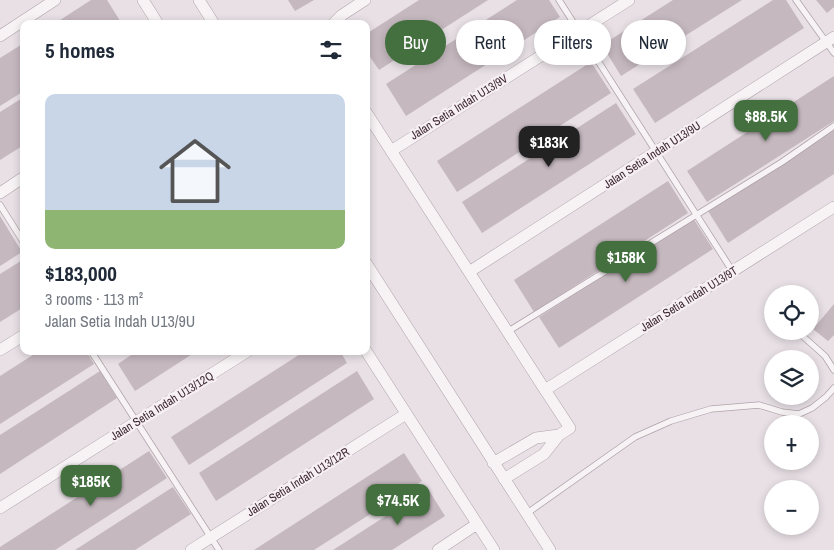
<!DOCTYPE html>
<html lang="en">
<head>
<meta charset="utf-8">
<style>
  body { margin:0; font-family:"Archivo Narrow",sans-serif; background:#f2f2f3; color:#1f2937; height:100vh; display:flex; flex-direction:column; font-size:19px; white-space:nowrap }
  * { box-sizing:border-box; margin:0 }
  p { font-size:16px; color:#747a83 }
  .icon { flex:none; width:28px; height:28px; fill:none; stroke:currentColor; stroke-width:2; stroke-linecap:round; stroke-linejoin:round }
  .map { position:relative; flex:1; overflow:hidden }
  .sheet { position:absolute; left:20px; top:20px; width:350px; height:335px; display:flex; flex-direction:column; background:#fff; border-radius:10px; box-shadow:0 2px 8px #0003 }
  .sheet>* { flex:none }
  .top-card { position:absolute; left:385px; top:20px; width:374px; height:45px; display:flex; gap:10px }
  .controls { position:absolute; left:764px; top:285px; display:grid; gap:10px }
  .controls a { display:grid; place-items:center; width:55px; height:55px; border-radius:50%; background:#fff; box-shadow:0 2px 8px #0003; font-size:25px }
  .price { position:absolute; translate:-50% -42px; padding:0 11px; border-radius:10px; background:#447040; color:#fff; font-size:16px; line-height:32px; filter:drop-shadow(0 1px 2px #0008) }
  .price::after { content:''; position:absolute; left:50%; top:30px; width:15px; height:11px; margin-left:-8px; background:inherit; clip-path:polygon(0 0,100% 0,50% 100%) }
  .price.active { background:#222; color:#fff }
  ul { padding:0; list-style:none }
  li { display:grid; align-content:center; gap:10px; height:265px; padding:0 25px }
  li span { display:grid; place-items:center; height:155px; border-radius:10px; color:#555 }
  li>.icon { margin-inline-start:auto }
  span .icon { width:90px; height:90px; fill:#fffc; stroke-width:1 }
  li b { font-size:21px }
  h2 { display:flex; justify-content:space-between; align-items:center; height:60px; padding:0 25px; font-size:21px }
  .pill { padding:0 18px; border-radius:22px; background:#fff; box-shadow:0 2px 8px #0003; font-size:18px; line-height:45px }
  .pill.active { background:#447040; color:#fff }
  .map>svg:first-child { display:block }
  .building { fill:#c5b8bf }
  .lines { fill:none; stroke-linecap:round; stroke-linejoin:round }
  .service-casing { stroke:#afa2a9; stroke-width:7 }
  .minor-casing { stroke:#afa2a9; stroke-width:12 }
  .service { stroke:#f7f3f5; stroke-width:5.5 }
  .minor { stroke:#f7f3f5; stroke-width:11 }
  .labels { text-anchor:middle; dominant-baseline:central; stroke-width:4.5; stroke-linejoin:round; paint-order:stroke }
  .street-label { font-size:12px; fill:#3f2a34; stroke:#f6eff3 }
</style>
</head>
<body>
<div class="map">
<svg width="834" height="550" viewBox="0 0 834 550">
  <rect width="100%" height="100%" fill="#e8e0e5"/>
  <path class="building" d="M91,0H107L122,24H54Z
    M288,0H314L295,11Z
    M419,0H488L379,70L366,51V34Z
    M517,0H549L560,17L406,116L386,84Z
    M673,0H742L621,76L602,45Z
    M773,0H786L804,28L655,123L633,89Z
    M816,0H834V7L827,13Z
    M24,43V91L0,106V58Z
    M591,62L611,93L457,192L437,161Z
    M834,76V121L707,202L687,171Z
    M24,97V145L0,160V112Z
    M616,103L636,134L482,233L462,202Z
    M834,130V174L728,243L708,211Z
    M668,181L688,213L534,312L514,280Z
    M0,216L22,252L0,266Z
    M693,218L713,249L559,348L539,317Z
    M24,259V307L0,322V274Z
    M834,304V335L828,341L813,329Z
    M39,351H86L94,364L0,424V376Z
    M137,351H197L135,391L118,364Z
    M305,351H340L347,363L189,465L171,437Z
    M100,371L117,398L0,474V435Z
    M357,371L374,399L216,501L199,473Z
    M149,451L167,478L55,550H0V547Z
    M404,453L422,481L314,550H254Z
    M173,487L191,514L135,550H75Z
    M428,489L445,516L392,550H333Z"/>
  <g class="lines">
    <defs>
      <path id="service" d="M559,0L733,272
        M796,0L834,53
        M0,205L24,243
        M797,331L825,356L834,370
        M507,332L782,162L834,126
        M91,351L219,550
        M526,514L635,437L671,421L711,409L759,405L782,412L799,414L812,408L826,397L834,388"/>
      <path id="minor" d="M143,0L158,24
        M199,0L214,24
        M333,24L342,15L365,0
        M0,36L55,0
        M366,112L545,390L570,428L559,435L544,454L504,479
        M391,151L629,0
        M0,193L24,177
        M366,263L550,550
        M469,272L834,37
        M0,350L24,335
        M366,351L494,550
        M545,390L834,207
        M493,463L536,438L559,435
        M0,508L248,351
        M191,550L406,414
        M438,550L477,524"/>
    </defs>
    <use href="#service" class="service-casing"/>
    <use href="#minor" class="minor-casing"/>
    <use href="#service" class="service"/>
    <use href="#minor" class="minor"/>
  </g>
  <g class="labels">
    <g class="street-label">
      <text transform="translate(459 107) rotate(-32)">Jalan Setia Indah U13/9V</text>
      <text transform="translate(652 155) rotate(-33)">Jalan Setia Indah U13/9U</text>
      <text transform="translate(689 299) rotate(-32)">Jalan Setia Indah U13/9T</text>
      <text transform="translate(162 406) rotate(-32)">Jalan Setia Indah U13/12Q</text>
      <text transform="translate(298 482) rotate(-32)">Jalan Setia Indah U13/12R</text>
    </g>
  </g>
</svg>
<div class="controls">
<a><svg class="icon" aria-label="locate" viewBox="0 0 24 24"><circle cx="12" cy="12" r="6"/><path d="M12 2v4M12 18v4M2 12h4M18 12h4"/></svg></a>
<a><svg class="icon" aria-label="layers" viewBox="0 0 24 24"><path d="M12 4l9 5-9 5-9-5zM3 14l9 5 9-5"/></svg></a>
<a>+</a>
<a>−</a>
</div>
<b class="price" style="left:766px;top:142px">$88.5K</b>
<b class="price active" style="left:549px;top:168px">$183K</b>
<b class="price" style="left:626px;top:283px">$158K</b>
<b class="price" style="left:91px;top:507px">$185K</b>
<b class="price" style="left:398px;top:526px">$74.5K</b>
<div class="top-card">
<a class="pill active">Buy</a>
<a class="pill">Rent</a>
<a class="pill">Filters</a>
<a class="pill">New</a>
</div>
<section class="sheet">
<h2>5 homes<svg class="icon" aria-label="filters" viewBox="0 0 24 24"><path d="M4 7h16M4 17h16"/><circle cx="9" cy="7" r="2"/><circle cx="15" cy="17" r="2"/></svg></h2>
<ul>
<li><span style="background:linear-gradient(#c9d6e8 75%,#8fb573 0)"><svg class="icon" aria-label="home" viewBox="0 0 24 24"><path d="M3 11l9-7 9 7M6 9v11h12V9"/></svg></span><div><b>$183,000</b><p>3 rooms · 113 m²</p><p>Jalan Setia Indah U13/9U</p></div></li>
</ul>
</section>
</div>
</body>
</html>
